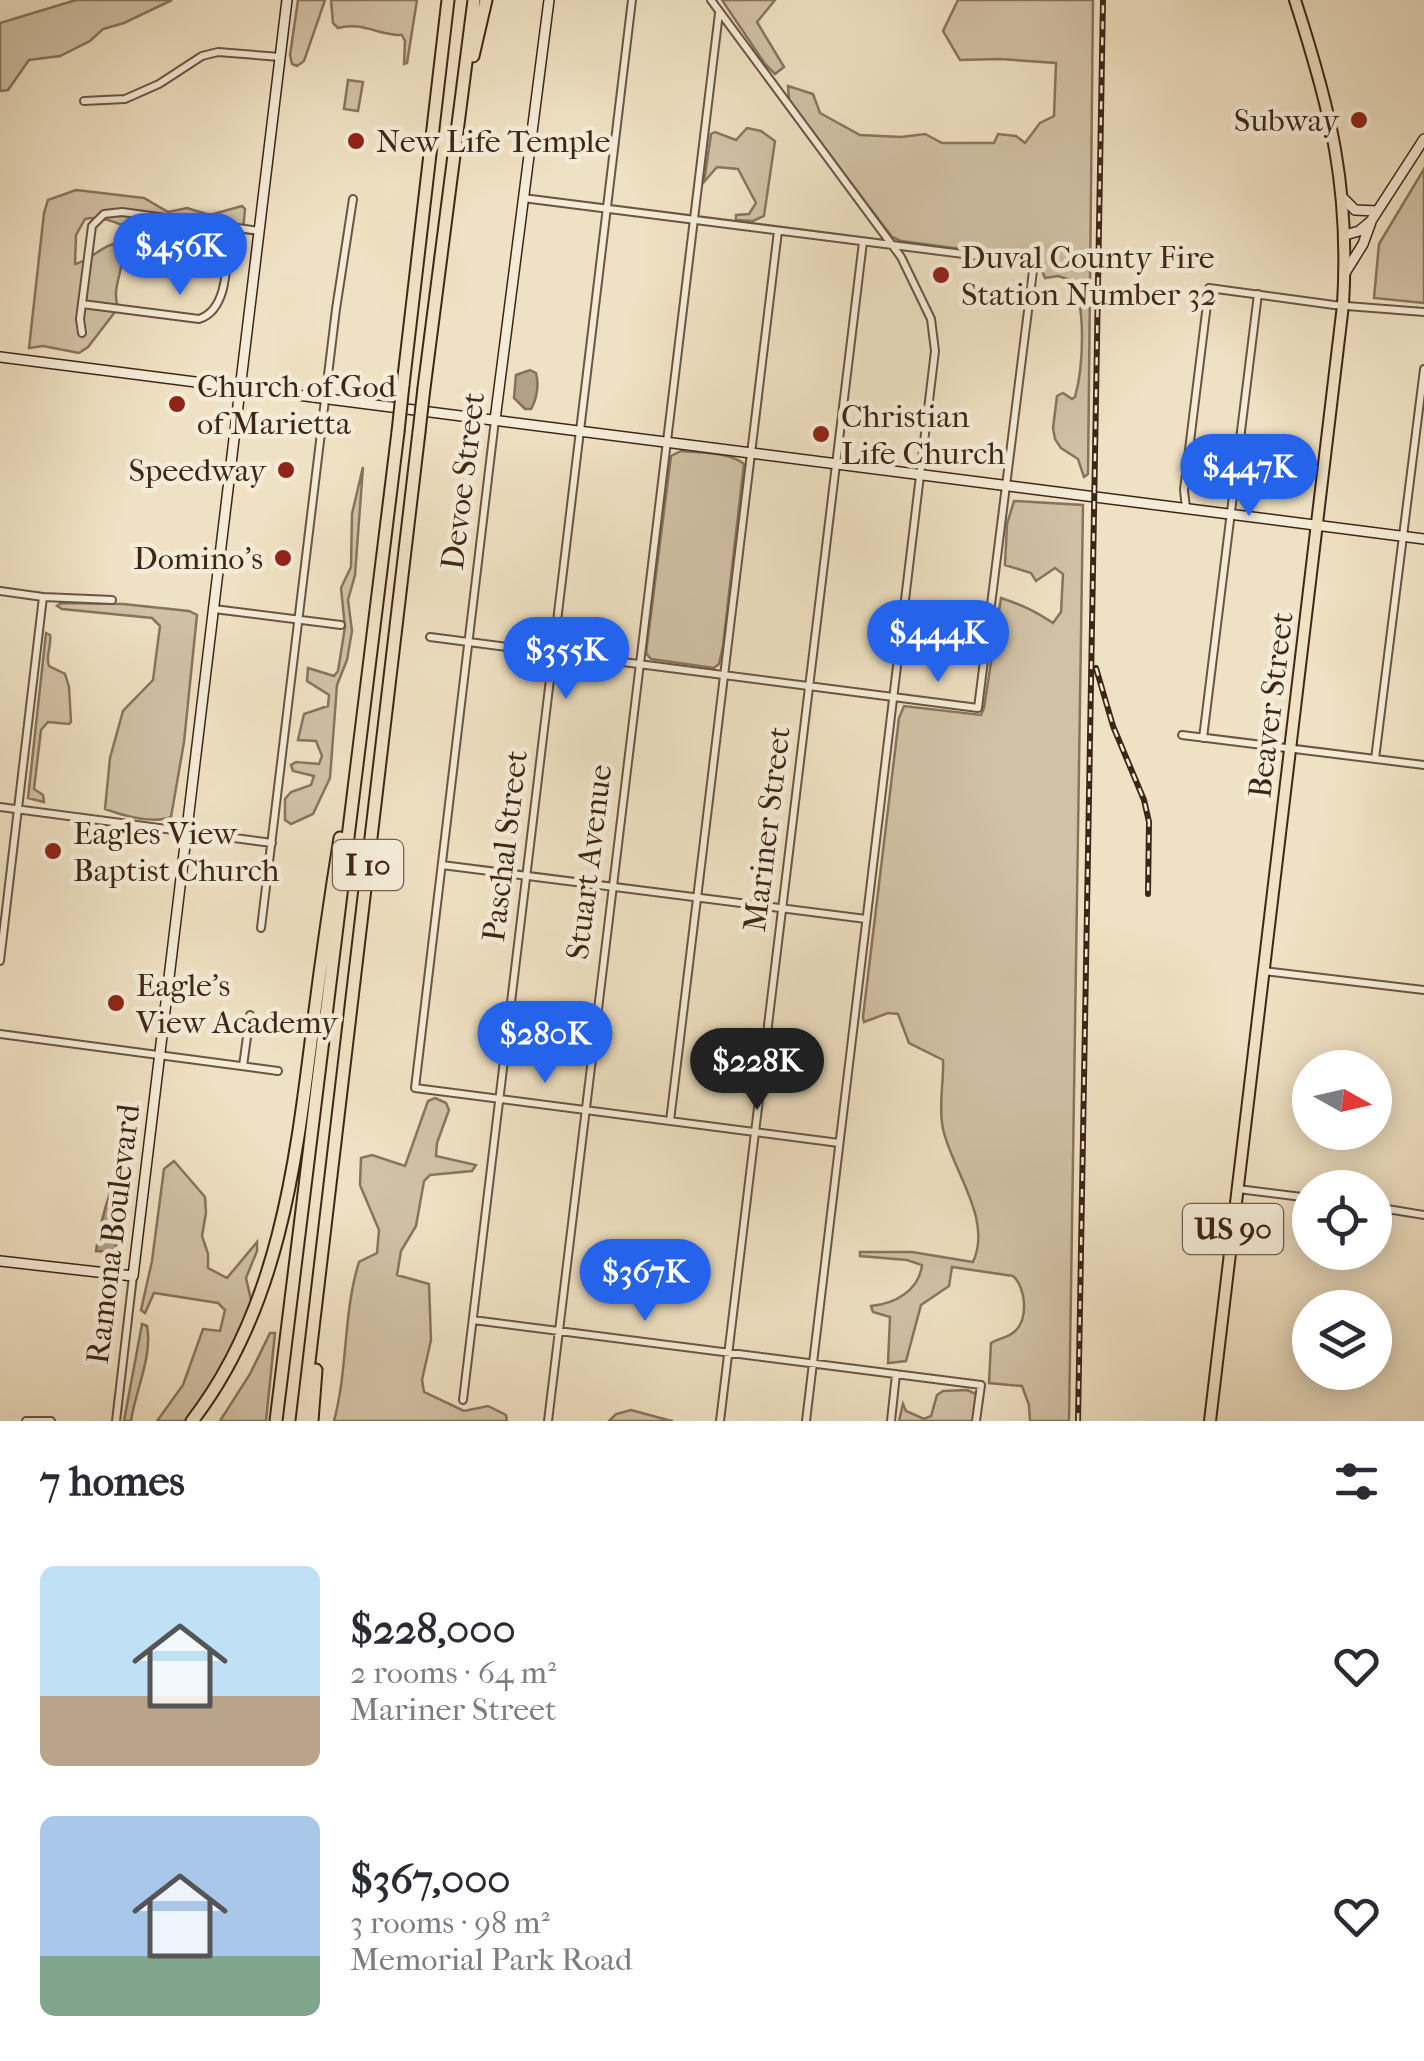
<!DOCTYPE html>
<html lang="en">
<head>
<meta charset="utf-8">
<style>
  body { margin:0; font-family:"IM FELL French Canon",serif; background:#f2f2f3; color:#2b2b33; height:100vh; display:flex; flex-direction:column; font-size:38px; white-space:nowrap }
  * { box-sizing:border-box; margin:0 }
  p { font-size:32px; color:#7c7c81 }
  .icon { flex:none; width:55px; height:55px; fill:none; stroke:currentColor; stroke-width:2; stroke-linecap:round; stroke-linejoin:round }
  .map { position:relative; height:1421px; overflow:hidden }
  .details { display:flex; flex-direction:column; background:#fff; flex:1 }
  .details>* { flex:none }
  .needle { width:65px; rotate:98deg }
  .fabs { position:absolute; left:1292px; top:1050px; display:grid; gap:20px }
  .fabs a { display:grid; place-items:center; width:100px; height:100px; border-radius:50%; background:#fff; box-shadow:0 5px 25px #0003; font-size:50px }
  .price { position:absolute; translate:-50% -85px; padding:0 22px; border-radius:35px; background:#2563eb; color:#fff; font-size:32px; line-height:65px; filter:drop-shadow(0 2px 5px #0008) }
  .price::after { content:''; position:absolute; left:50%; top:60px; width:30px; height:22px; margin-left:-15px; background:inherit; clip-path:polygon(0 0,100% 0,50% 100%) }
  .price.current { background:#222; color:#fff }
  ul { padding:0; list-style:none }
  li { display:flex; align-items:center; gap:30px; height:250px; padding:0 40px }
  li span { display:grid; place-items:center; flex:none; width:280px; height:200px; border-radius:15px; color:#555 }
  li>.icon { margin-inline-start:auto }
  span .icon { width:120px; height:120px; fill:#fffc; stroke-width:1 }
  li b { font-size:42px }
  h2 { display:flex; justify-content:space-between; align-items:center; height:120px; padding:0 40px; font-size:42px }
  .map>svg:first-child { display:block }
  .green { fill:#d1c1a6; stroke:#88745e; stroke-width:2.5 }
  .water { fill:#b3a189; stroke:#84705b; stroke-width:2.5 }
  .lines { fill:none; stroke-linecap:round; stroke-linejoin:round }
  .street-casing { stroke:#6a5542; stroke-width:10 }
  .secondary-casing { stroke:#3e2617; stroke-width:12 }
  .primary-casing { stroke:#3e2617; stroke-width:14 }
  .highway-casing { stroke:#3e2617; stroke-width:15 }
  .street { stroke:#f5ecd8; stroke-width:6 }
  .secondary { stroke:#f5ecd8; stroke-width:9 }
  .primary { stroke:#efe1c3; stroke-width:10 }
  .highway { stroke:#efe1c3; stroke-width:11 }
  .rail-casing { stroke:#3e2617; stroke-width:6 }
  .rail { stroke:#f5ecd8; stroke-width:2.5; stroke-dasharray:8; stroke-linecap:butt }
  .highway-bridge-casing { stroke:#3e2617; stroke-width:15; stroke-linecap:butt }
  .highway-bridge { stroke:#efe1c3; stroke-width:11 }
  .poi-dot { fill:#8f2418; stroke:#f5ecd8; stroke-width:4 }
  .labels { text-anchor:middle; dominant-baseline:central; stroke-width:9; stroke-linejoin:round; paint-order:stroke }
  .shield { fill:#f5ecd8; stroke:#756151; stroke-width:2.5 }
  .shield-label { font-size:30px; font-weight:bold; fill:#3e2617 }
  .poi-label { font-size:32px; fill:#3e2617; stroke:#f5ecd8; text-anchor:start }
  .street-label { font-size:32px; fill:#3e2617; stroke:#f5ecd8 }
</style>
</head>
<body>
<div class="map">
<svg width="1424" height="1421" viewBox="0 0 1424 1421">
  <rect width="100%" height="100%" fill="#efe1c3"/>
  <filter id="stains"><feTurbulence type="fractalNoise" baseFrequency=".002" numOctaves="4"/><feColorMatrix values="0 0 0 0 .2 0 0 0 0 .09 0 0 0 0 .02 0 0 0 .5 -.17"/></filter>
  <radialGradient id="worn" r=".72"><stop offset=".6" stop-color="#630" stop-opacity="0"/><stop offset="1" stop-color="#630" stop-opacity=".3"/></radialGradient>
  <path class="green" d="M76,0H172L124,23L103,29L90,41L60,56L29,60L8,90L0,91V23Z
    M298,0H325L304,61L297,66L292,64L290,55Z
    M331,0H417L407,63L404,64L405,41L402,35C381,36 361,21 338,28L333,23Z
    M722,0H775L757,22L784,67L775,74L765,64Z
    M958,0H1093L1088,474L1084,477L1078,459L1061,448L1055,439L1053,428L1057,396L1063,393L1072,399L1075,397C1083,369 1087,304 1071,280L1058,276L1045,278L1037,259L901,241L892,237L789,101L788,86L813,94L820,113L860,135L901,137L925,134L942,143H994L998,134L1016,136L1025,143L1040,123L1054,116L1056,63L1000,59L960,60L943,31Z
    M348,80L363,82L358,111L344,109Z
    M747,128L761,131L775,141L764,216L753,221L736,220V215L749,214L756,203L738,169L717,167L704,182L711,134L715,132L736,140Z
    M1424,169V303L1374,298L1379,244Z
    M76,190L144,198L168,212L187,208L210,215L242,206L245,209L241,253L236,268L230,269L229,260L198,245L177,253L174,263L168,264C159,242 111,212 85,219L76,235L75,264C92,260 104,243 120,243C128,270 110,283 118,308L88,347L79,353L43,346L29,348L44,213L48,200Z
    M681,451C701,453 729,452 744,464L723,646L719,664L714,668L651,659L646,653L671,456Z
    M363,467L355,575L348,600L352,631L347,660L337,685L330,778L313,814L291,824L285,820V799L291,792L311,785L314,776L293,771L291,765L296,762L319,764L322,756L316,741L298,740L304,714L328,706L329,695L307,681L308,668L334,676L338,671L345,627L341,588L351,567L352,514Z
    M1014,501L1083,505L1069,1421H1030L1029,1405L1022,1386L989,1383L991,1343C999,1338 1007,1338 1014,1332C1029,1320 1026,1287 1013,1276L952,1267L949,1286L921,1305L906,1361L888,1363L890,1317L873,1312L871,1306C894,1304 919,1291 922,1265L907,1260L860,1256V1252H912L973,1262C993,1219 952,1170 943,1129C938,1106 944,1083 943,1060L909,1043L898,1014L888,1013L864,1022L863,1017L899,718L904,706L981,715L984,708L1001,598C1022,605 1035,611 1053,623L1061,612L1063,574L1055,568L1036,581L1031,573L1005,565L1007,524Z
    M61,603L123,604L189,611L197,615L184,742L171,817C152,824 124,816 105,809L110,758L123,711L153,680L160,626L152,618L62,609L57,606Z
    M46,633L50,635C52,646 45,656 49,666L65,674L69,687L71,722L69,724L48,722L41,730L34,789L43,795L44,802L28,798Z
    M435,1098L446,1103L449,1110L437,1143L436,1156L476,1165L472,1171L430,1175L424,1181L416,1226L401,1251L397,1275L429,1284L431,1340L422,1380L424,1392L464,1411L488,1406L506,1415L507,1421H334C348,1369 343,1313 359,1262L377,1253L379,1230L360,1185L361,1158L372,1155L405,1166L428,1101Z
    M174,1161L205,1197L206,1213L202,1236L208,1254V1268L227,1278L257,1242V1251L246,1278L252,1304L245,1325L191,1421H157L183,1385L203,1329L220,1331L225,1310L218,1303L154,1293L145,1313L141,1310L152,1261L164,1169Z
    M142,1324L147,1326C153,1355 135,1392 131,1421H124Z
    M270,1333H275L266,1421H220L250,1374Z
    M967,1390L978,1395L974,1421H899L903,1404L906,1411L924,1419L931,1416L937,1395L943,1391Z
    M631,1410L668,1420L673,1421H609L616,1414Z"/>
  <path class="water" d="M530,370L536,373C539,384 537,399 531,409H525L514,398L516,375Z
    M110,1193L121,1198L116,1248L113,1252L96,1251C99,1232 103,1213 110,1193Z"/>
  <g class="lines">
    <defs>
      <path id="street" d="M711,0L901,257L931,319L935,351L806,1421
        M84,101L125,99L159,84L202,56L218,52L280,57
        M82,304L199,319C231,309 226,255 229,227
        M82,333L80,319L92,226L104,214L122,212L259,231
        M495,420L415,1088L839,1143
        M1186,508L1184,490L1209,288L1334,305L1424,312
        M0,591L43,597L112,600
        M214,609L341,625
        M430,637L978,708L1034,263L523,198
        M1182,735L1424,765
        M1203,738L1258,294
        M1375,759L1424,369
        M0,807L272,843
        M442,865L866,919
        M261,928L336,309L353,199
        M0,961L43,597
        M1264,971L1424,990
        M0,1034L278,1071
        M243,1066L250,1015
        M670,1121L778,231
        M1238,1189L1310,1198
        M1375,1207L1424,1215
        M473,1320L981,1385L976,1421
        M463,1400L632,0
        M26,1421H51
        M116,1421L133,1276
        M548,1421L719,13
        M720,1421L863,242
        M891,1421L896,1374"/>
      <path id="secondary" d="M1343,198L1355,210L1377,211
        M1345,235L1359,231L1371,221L1424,139
        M1345,273L1363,244L1371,222
        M0,357L1424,539
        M495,420L549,0
        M0,1261L133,1276L287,0"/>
      <path id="primary" d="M1210,1421L1343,305C1350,187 1331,111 1295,0"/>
      <path id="highway" d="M473,56L486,0
        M403,385L448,0
        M424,388L474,0
        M192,1421C279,1309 296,1162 313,1026C321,963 330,900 340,838
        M276,1421L398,432
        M302,1421L419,432
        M312,1421L316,1370"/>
    </defs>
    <use href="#street" class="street-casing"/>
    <use href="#secondary" class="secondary-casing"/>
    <use href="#primary" class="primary-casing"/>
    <use href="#highway" class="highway-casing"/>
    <use href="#street" class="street"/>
    <use href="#secondary" class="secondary"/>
    <use href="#primary" class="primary"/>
    <use href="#highway" class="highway"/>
    <defs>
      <path id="rail" d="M1096,668L1113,726L1144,800L1149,822L1148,894
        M1078,1421L1103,0"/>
    </defs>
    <use href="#rail" class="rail-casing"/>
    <use href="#rail" class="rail"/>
    <defs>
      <path id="highway-bridge" d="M398,432L403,385
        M419,432L424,388"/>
    </defs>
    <use href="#highway-bridge" class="highway-bridge-casing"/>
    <use href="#highway-bridge" class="highway-bridge"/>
  </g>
  <g class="poi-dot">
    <circle cx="1359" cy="120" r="10"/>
    <circle cx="356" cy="141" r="10"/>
    <circle cx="941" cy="275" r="10"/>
    <circle cx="177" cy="404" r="10"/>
    <circle cx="821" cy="434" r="10"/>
    <circle cx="286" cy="470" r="10"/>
    <circle cx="283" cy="558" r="10"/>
    <circle cx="53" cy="851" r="10"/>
    <circle cx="116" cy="1003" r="10"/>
  </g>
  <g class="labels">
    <g class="shield">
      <rect x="333" y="840" width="70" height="50" rx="8"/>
      <rect x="1183" y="1204" width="100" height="50" rx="8"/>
    </g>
    <g class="shield-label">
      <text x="368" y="865">I 10</text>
      <text x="1233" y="1229">US 90</text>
    </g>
    <g class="poi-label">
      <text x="1339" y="120" text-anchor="end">Subway</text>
      <text x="376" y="141">New Life Temple</text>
      <text x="961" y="257">Duval County Fire<tspan x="961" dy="37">Station Number 32</tspan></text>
      <text x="197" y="386">Church of God<tspan x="197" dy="37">of Marietta</tspan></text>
      <text x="841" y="416">Christian<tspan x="841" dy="37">Life Church</tspan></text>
      <text x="266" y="470" text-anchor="end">Speedway</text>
      <text x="263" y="558" text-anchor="end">Domino's</text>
      <text x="73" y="833">Eagles View<tspan x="73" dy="37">Baptist Church</tspan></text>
      <text x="136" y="985">Eagle's<tspan x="136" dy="37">View Academy</tspan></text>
    </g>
    <g class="street-label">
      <text transform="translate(463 481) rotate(-83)">Devoe Street</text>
      <text transform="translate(1271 705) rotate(-83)">Beaver Street</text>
      <text transform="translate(767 829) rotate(-83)">Mariner Street</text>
      <text transform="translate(505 846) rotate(-83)">Paschal Street</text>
      <text transform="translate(589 862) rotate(-83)">Stuart Avenue</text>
      <text transform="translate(113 1234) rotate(-83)">Ramona Boulevard</text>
    </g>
  </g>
  <rect width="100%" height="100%" filter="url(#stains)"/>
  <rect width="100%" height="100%" fill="url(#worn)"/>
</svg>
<div class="fabs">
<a><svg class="needle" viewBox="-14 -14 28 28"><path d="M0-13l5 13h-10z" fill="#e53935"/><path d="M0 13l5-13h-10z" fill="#7c7c81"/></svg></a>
<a><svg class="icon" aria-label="locate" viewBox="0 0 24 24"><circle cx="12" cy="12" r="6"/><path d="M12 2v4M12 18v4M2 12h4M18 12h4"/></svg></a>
<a><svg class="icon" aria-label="layers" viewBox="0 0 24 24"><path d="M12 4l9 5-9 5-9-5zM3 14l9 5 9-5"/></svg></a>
</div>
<b class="price" style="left:180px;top:298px">$456K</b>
<b class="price" style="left:1249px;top:519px">$447K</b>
<b class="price" style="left:938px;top:685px">$444K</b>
<b class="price" style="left:566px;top:702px">$355K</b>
<b class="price" style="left:545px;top:1086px">$280K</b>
<b class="price current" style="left:757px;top:1113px">$228K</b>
<b class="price" style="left:645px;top:1324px">$367K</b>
</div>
<section class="details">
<h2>7 homes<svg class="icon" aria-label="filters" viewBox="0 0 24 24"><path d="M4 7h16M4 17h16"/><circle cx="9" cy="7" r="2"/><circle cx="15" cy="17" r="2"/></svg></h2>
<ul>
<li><span style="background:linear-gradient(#bfe0f5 65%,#b9a48a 0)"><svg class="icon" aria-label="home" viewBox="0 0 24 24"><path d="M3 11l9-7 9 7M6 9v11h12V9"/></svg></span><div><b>$228,000</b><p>2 rooms · 64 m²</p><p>Mariner Street</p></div><svg class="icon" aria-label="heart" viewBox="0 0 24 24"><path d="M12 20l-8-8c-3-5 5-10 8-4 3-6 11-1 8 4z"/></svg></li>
<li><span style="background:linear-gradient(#a9c7e8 70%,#7fa58c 0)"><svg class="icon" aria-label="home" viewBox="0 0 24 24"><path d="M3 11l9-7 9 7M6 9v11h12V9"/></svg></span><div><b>$367,000</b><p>3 rooms · 98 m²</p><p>Memorial Park Road</p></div><svg class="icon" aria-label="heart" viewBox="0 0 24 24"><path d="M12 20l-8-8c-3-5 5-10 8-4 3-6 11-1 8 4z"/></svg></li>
</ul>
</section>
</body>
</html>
